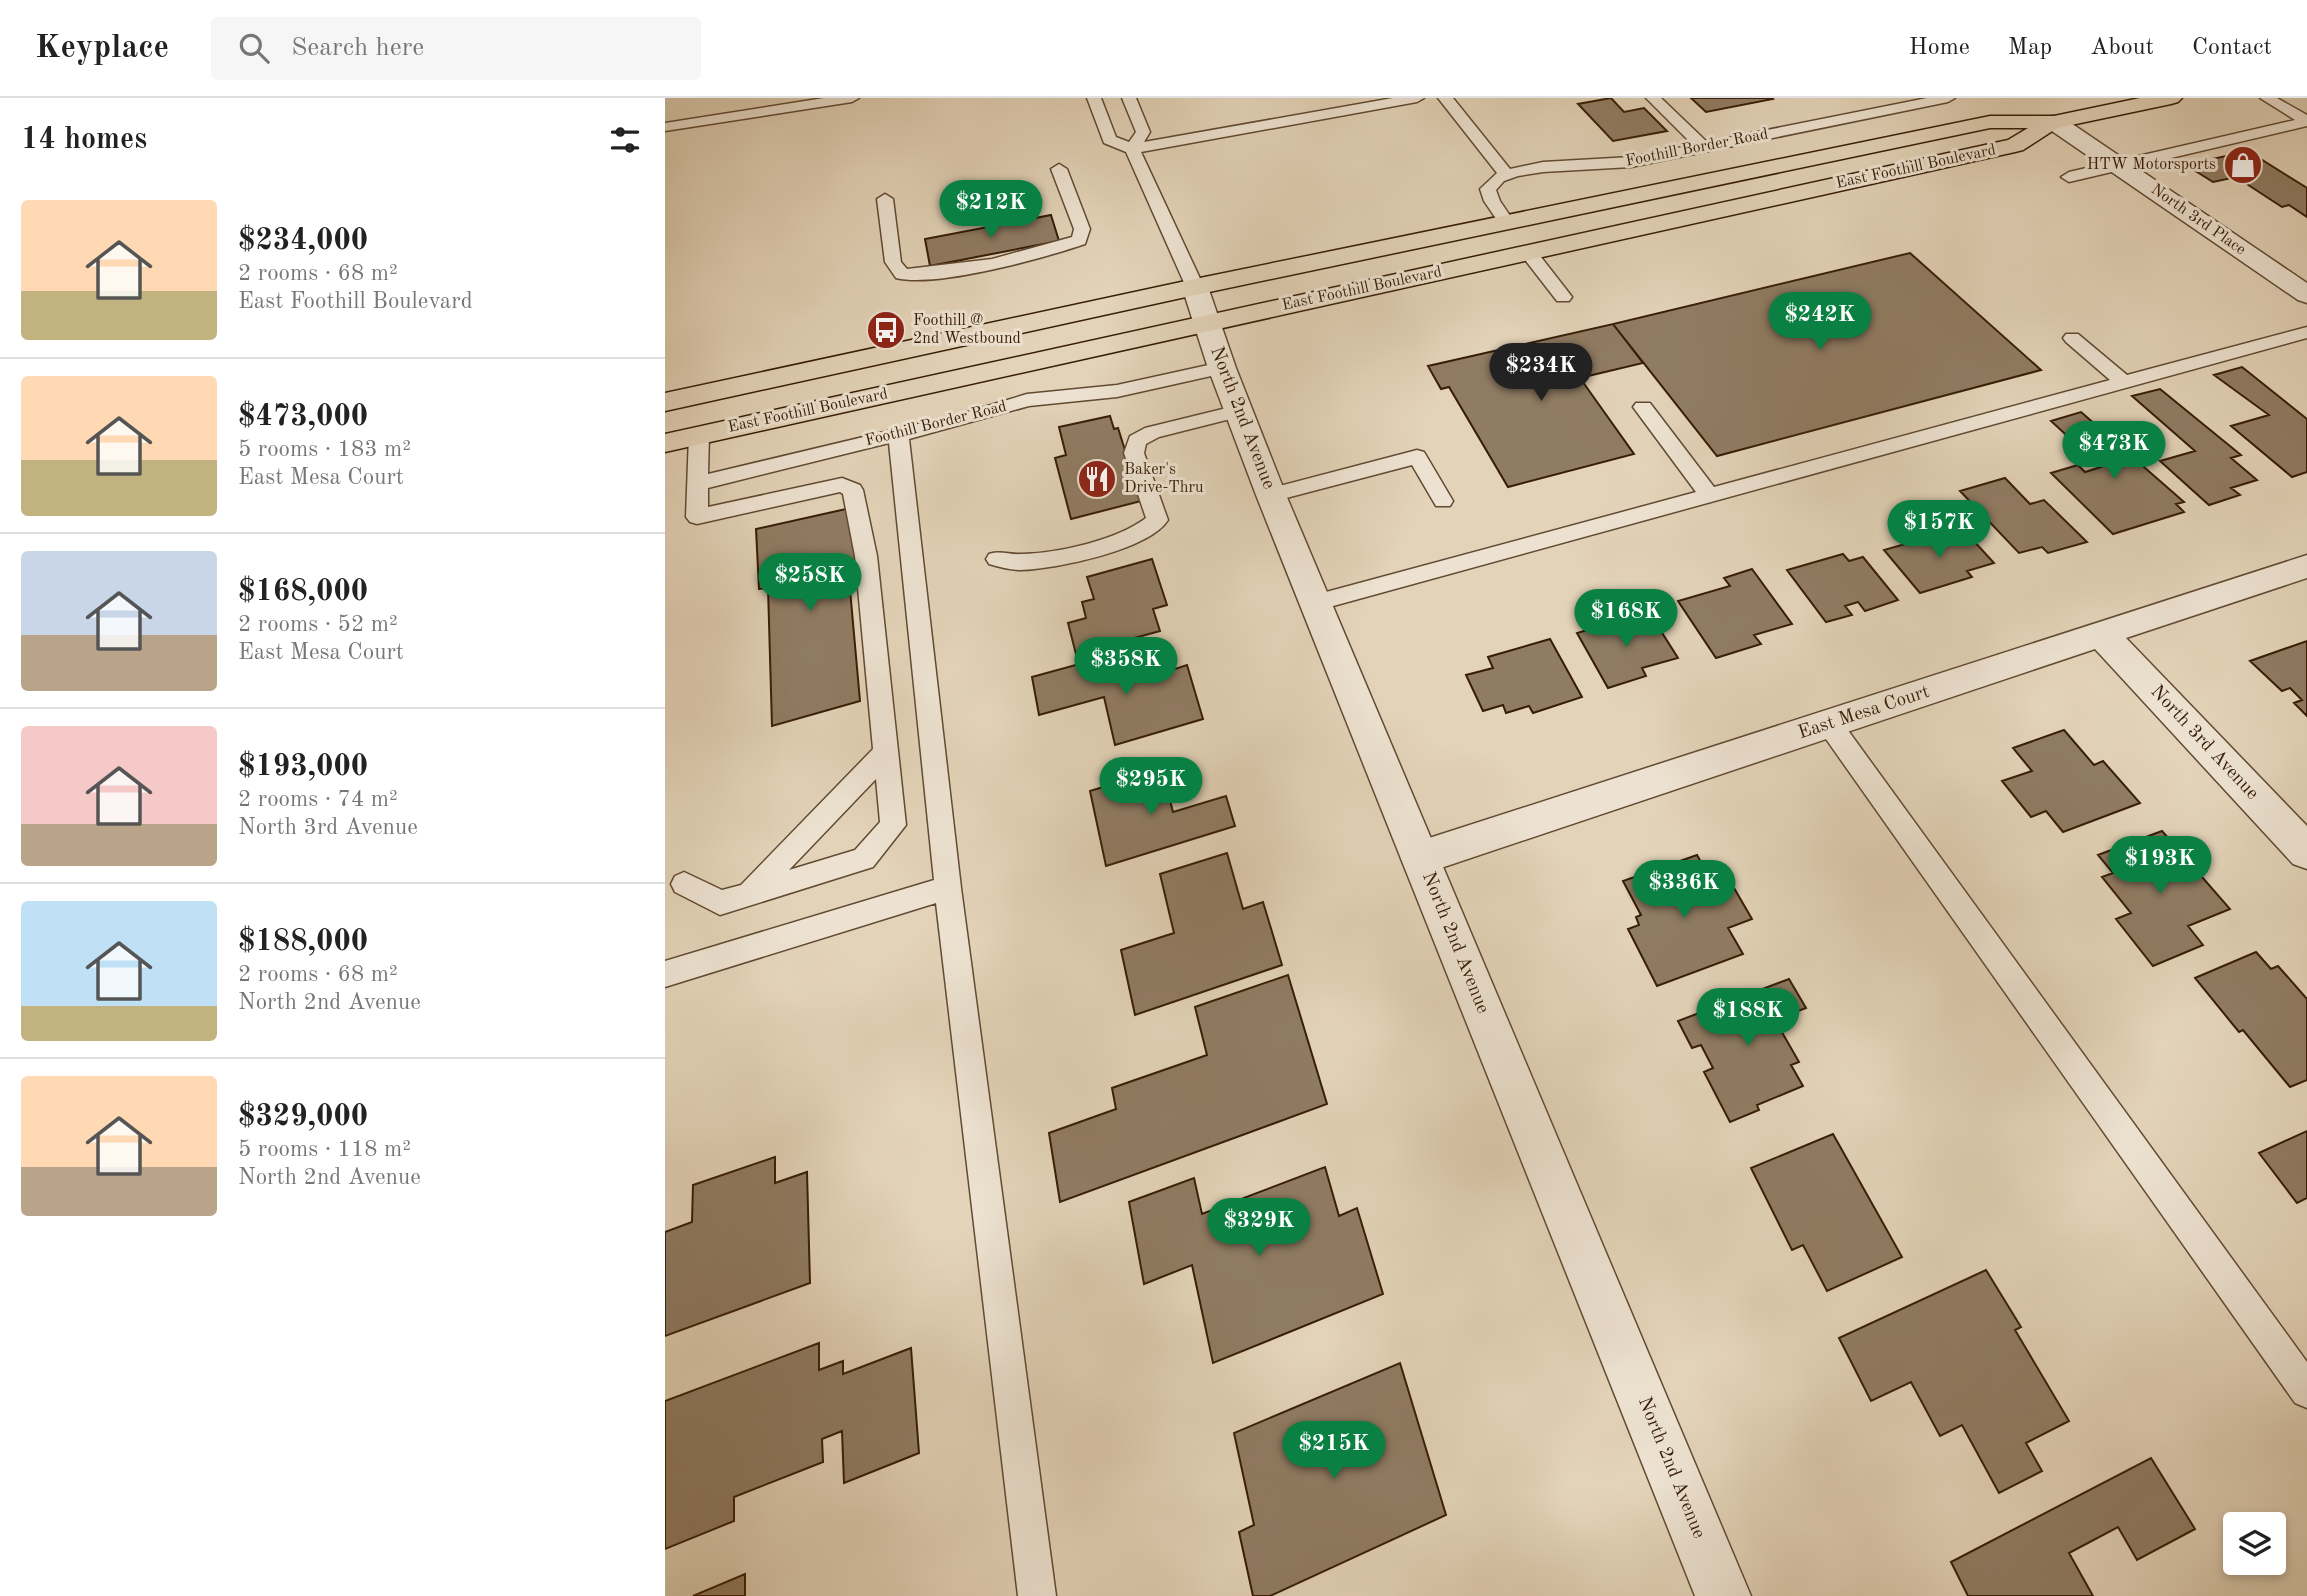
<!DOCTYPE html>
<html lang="en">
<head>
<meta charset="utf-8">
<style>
  body { margin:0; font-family:"Old Standard TT",serif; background:#f6f6f6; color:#222; height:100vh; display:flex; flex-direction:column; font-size:26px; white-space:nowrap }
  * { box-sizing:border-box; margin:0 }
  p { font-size:23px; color:#767676 }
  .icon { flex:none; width:38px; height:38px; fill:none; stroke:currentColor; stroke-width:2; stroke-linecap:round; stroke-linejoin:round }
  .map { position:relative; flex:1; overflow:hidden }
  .side { display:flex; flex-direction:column; background:#fff; width:665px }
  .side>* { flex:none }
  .tools { position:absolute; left:1558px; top:1414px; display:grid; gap:14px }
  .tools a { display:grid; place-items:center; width:63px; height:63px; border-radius:7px; background:#fff; box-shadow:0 4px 10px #0003; font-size:35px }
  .price { position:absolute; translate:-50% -60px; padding:0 16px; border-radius:24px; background:#0b8043; color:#fff; font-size:23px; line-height:46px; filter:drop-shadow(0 2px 4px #0008) }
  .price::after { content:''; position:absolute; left:50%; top:42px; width:21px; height:16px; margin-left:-10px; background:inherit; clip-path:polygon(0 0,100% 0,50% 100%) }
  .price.selected { background:#222; color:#fff }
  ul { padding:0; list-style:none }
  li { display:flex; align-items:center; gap:21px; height:175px; padding:0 21px }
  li+li { border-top:2px solid #e0e0e0 }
  li span { display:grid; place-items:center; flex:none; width:196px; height:140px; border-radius:7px; color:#555 }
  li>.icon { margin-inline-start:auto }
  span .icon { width:84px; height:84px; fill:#fffc; stroke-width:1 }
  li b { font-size:30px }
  h2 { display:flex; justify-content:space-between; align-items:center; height:84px; padding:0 21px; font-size:30px }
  header { display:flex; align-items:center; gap:42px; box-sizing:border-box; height:98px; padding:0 35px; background:#fff; border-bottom:2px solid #e0e0e0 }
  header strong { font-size:33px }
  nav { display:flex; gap:38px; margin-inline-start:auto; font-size:24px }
  .search { width:490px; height:63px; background:#f6f6f6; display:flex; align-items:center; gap:18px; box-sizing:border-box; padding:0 24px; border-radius:7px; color:#767676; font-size:26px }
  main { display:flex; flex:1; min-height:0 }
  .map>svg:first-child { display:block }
  .building { fill:#907c63; stroke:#371d06; stroke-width:2 }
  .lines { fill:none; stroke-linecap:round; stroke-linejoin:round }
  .service-casing { stroke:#624a32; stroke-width:3 }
  .minor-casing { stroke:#624a32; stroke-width:3 }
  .tertiary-casing { stroke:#624a32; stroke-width:3 }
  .primary-casing { stroke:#371d06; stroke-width:3 }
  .service { fill:#ede2d1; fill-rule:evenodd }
  .minor { fill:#ede2d1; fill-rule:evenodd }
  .tertiary { fill:#ede2d1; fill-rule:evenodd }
  .primary { fill:#e3d3b8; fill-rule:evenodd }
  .labels { text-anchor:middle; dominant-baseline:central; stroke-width:6; stroke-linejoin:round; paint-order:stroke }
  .far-street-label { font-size:16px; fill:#371d06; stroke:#ede2d1 }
  .far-poi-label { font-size:16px; fill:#371d06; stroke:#ede2d1; text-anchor:start }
  .street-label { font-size:19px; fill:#371d06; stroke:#ede2d1 }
</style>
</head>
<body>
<header>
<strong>Keyplace</strong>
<div class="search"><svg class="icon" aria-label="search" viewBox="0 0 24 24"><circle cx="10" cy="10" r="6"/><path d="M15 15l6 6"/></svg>Search here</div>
<nav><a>Home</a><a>Map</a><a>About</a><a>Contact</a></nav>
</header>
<main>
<section class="side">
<h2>14 homes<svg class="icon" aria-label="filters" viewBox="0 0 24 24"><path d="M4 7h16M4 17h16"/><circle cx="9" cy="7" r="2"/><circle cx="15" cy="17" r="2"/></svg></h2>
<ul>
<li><span style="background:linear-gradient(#ffd9b3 65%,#c2b280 0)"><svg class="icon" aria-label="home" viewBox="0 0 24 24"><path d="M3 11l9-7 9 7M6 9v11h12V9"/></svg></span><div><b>$234,000</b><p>2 rooms · 68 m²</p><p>East Foothill Boulevard</p></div></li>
<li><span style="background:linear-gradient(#ffd9b3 60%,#c2b280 0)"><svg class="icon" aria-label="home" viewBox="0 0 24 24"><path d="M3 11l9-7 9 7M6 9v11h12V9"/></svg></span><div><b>$473,000</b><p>5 rooms · 183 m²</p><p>East Mesa Court</p></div></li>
<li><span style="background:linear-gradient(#c9d6e8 60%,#b9a48a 0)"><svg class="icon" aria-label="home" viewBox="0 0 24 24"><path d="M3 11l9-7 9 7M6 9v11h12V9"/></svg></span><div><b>$168,000</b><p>2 rooms · 52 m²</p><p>East Mesa Court</p></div></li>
<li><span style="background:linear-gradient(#f6c9c9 70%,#b9a48a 0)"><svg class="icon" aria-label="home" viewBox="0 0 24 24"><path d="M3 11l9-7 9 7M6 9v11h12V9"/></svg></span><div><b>$193,000</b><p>2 rooms · 74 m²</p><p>North 3rd Avenue</p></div></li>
<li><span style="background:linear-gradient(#bfe0f5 75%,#c2b280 0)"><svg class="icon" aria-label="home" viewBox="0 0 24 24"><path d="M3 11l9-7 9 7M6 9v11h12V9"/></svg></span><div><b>$188,000</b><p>2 rooms · 68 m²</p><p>North 2nd Avenue</p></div></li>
<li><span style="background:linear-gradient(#ffd9b3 65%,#b9a48a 0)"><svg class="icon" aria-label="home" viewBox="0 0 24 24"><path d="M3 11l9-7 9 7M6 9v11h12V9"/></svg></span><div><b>$329,000</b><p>5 rooms · 118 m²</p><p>North 2nd Avenue</p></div></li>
</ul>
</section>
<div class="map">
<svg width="1642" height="1498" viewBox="0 0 1642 1498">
  <rect width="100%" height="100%" fill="#e3d3b8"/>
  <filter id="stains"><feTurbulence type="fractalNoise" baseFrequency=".00286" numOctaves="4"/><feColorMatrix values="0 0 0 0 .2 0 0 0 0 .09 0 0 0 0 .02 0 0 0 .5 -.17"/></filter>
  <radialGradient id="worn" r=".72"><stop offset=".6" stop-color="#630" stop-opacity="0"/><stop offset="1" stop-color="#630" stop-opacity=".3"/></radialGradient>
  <path class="building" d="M946,0L959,14L979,10L1002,33L948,43L913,6Z
    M1026,0H1107L1108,1L1041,14Z
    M1583,53L1642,90V119L1624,107L1617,109L1571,79L1548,84L1521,67Z
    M386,117L394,143L265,168L260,141Z
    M1245,155L1376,272L1052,358L948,226Z
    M948,226L978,265L915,280L969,356L843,389L784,289L776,291L763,268Z
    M1577,269L1642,321V374L1627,379L1566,328L1604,317L1549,277Z
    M1495,291L1576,357L1566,360L1592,382L1566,390L1575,397L1544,407L1495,363L1530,353L1467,298Z
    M1416,314L1519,404L1511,406L1519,414L1448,436L1386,375L1413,367L1420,374L1436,369L1386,323Z
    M445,318L449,331L453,330L476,403L406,421L390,360L401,357L394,329Z
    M1340,380L1365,406L1379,402L1422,444L1383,455L1377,449L1354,455L1295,393Z
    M190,409L191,468L183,469L195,603L107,628L103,490L94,491L91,431Z
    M1297,430L1329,465L1302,473L1307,479L1255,495L1219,452Z
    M1178,456L1184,463L1198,459L1233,502L1200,513L1193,504L1180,508L1187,517L1161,524L1122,472Z
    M487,461L502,507L488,511L495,533L411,556L403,525L421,520L417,504L429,501L422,479Z
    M1087,471L1127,526L1089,537L1096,546L1051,560L1013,503L1065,488L1059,480Z
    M965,519L968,524L987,519L1013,560L977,570L981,578L943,590L912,535Z
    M885,541L917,599L868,615L864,608L841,615L838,607L818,613L801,577L828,570L823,559Z
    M1642,543V618L1629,605L1637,602L1625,590L1617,593L1585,563Z
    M506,558L510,571L522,567L538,621L450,647L439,599L374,617L367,579L418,565L422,581Z
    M1399,632L1429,667L1438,663L1475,705L1398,734L1381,713L1366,719L1337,683L1367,673L1348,650Z
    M504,669L510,689L502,691L508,714L561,698L570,728L441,768L425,693Z
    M1497,733L1565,811L1523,828L1538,847L1488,868L1451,821L1466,815L1437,779L1448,775L1433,757Z
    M562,755L578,811L598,804L617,867L470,917L456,852L509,835L495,776Z
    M1032,757L1053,795L1069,790L1087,821L1063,830L1078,856L992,888L963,831L974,827L971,819L976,817L958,783Z
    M1591,854L1606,871L1613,868L1642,901V982L1625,989L1578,932L1574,934L1530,880Z
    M623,877L662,1006L395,1104L384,1035L451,1011L447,990L542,957L530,909Z
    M1124,881L1141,910L1110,922L1134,964L1126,967L1138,988L1092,1007L1094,1012L1065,1024L1039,974L1048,970L1036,947L1027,950L1013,923Z
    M1642,1033V1100L1632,1105L1594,1055Z
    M1168,1036L1237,1159L1162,1193L1138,1147L1127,1152L1086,1070Z
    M110,1059V1085L142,1074L145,1185L0,1238V1134L27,1124L28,1087Z
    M660,1069L674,1118L692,1110L718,1196L548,1265L527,1167L479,1186L464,1104L529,1080L537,1116Z
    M1321,1172L1356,1229L1350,1232L1404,1323L1361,1345L1377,1373L1334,1395L1297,1327L1275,1338L1246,1284L1206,1303L1174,1240Z
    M154,1245V1272L178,1263V1276L246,1250L254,1355L179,1385L177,1333L157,1341L158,1364L69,1399V1423L0,1451V1303Z
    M735,1265L781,1417L605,1498H588L574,1434L589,1427L569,1335Z
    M1486,1360L1530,1431L1472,1462L1453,1429L1404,1455L1428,1498H1303L1286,1464Z
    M80,1476V1498H28Z"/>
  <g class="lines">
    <defs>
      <path id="service" d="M159,0H194L187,4L0,33V25Z
        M422,0H436L451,39L464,44L471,34L457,0H471L485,34L479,44L728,0H759L752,4L476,54L539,189L530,194L521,189L461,54L439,45Z
        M773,0H788L845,71L878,64L966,59L1028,47L981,0H996L1042,44L1262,0H1290L1283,4L966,69L878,74L853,78L839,83L831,92L835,103L850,125L842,130L836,128L819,103L815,91L832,75Z
        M1595,0H1612L1642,17V28L1404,84L1396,79L1404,74L1630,22Z
        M394,66L402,71L425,131L420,146C379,160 272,190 231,180L220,164L212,101L220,96L228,101L236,164L242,171L327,161L407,139L409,131L386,71Z
        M863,149L869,150L904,195L907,199L904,203H892L857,158L855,154L857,150Z
        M1642,229V240L650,513L642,511L639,505L642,499L650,497L1031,394L971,313L968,309L971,305H985L1049,389L1445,282L1401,244L1398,240L1401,236H1413L1462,277Z
        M557,264L566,270L564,274L452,299L364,308L244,341L296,790L391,1498H353L271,805L0,889V863L269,782L224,345L43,390V409L177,380L195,387L198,392L212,458L241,727L208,769L55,817L10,794L6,786L10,778L19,774L57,792L76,787L208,651L190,458L178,396L175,394L32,426L25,424L21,419L24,337L27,333H41L44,337L43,376L299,315L362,296L452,287ZM211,681L215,724L190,752L124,772Z
        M574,307L581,309L584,313L581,317L494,339L481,346L479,355L503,422C484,452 391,471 356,472C346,472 334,469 324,466L321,461L324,456C336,452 345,457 357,456C394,455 452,442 481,420L459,355L465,338L480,330Z
        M752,352L759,354L762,359L788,403L785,408H771L747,367L606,404L599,402L596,397L599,392Z
        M1165,617L1174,620L1642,1264V1310L1630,1305L1156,634L1153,627L1156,620Z"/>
      <path id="minor" d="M1389,18L1397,19L1642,185V205L1633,202L1381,29L1378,24L1381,19Z
        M1642,457V480L1461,540L1642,728V771L1628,766L1430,551L755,777L741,772L736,760L741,748L755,743Z"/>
      <path id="tertiary" d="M530,181L539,184L543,189L571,270L621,397L1086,1498H1030L591,397L543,270L517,189L521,184Z"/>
      <path id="primary" d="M1475,0H1517L1513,4L1506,6L1392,30L1358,52L1350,54L0,354V336L1343,42L1363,30H1325L530,197L0,313V295L530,181L1325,18H1389Z"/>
    </defs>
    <use href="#service" class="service-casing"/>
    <use href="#minor" class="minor-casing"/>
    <use href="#tertiary" class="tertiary-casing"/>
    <use href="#primary" class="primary-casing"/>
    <use href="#service" class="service"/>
    <use href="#minor" class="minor"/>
    <use href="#tertiary" class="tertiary"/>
    <use href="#primary" class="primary"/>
  </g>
  <defs>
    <symbol id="shop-disc" viewBox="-11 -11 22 22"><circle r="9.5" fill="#8f2418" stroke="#ede2d1"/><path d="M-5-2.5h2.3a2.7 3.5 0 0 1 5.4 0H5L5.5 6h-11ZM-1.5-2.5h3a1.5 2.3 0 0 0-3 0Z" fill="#fff"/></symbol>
    <symbol id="bus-disc" viewBox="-11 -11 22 22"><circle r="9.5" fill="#8f2418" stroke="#ede2d1"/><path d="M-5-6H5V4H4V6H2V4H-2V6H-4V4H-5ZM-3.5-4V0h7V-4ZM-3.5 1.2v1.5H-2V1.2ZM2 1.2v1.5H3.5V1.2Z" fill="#fff"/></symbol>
    <symbol id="restaurant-disc" viewBox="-11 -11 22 22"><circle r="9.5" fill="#8f2418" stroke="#ede2d1"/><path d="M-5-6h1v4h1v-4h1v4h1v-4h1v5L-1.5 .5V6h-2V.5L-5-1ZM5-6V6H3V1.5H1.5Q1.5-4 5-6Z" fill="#fff"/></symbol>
  </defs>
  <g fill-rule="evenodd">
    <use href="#shop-disc" x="1556" y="45" width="44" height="44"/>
    <use href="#bus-disc" x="199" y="210" width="44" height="44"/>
    <use href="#restaurant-disc" x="410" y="359" width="44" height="44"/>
  </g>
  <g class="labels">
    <g class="far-street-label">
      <text transform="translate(1032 50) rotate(-11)">Foothill Border Road</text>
      <text transform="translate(1251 69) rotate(-12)">East Foothill Boulevard</text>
      <text transform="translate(1533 122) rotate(35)">North 3rd Place</text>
      <text transform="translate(697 191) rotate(-12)">East Foothill Boulevard</text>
      <text transform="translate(143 313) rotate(-12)">East Foothill Boulevard</text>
      <text transform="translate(271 326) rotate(-14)">Foothill Border Road</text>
    </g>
    <g class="far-poi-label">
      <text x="1551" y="67" text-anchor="end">HTW Motorsports</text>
      <text x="248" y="223">Foothill @<tspan x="248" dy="18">2nd Westbound</tspan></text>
      <text x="459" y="372">Baker's<tspan x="459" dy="18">Drive-Thru</tspan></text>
    </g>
    <g class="street-label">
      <text transform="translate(577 320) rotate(69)">North 2nd Avenue</text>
      <text transform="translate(1199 615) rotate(-18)">East Mesa Court</text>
      <text transform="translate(1539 645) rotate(47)">North 3rd Avenue</text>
      <text transform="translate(790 845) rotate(68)">North 2nd Avenue</text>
      <text transform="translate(1006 1370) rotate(68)">North 2nd Avenue</text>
    </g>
  </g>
  <rect width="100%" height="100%" filter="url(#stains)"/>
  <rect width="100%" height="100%" fill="url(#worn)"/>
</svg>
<div class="tools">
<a><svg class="icon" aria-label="layers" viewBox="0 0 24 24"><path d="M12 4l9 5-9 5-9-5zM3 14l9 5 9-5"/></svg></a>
</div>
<b class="price" style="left:326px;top:142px">$212K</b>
<b class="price" style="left:1155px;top:254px">$242K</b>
<b class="price selected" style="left:876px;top:305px">$234K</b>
<b class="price" style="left:1449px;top:383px">$473K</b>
<b class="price" style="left:1274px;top:462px">$157K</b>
<b class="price" style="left:145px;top:515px">$258K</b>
<b class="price" style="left:961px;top:551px">$168K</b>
<b class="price" style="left:461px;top:599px">$358K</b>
<b class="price" style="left:486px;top:719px">$295K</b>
<b class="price" style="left:1495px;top:798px">$193K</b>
<b class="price" style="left:1019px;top:822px">$336K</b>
<b class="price" style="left:1083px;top:950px">$188K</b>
<b class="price" style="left:594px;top:1160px">$329K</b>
<b class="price" style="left:669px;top:1383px">$215K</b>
</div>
</main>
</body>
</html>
